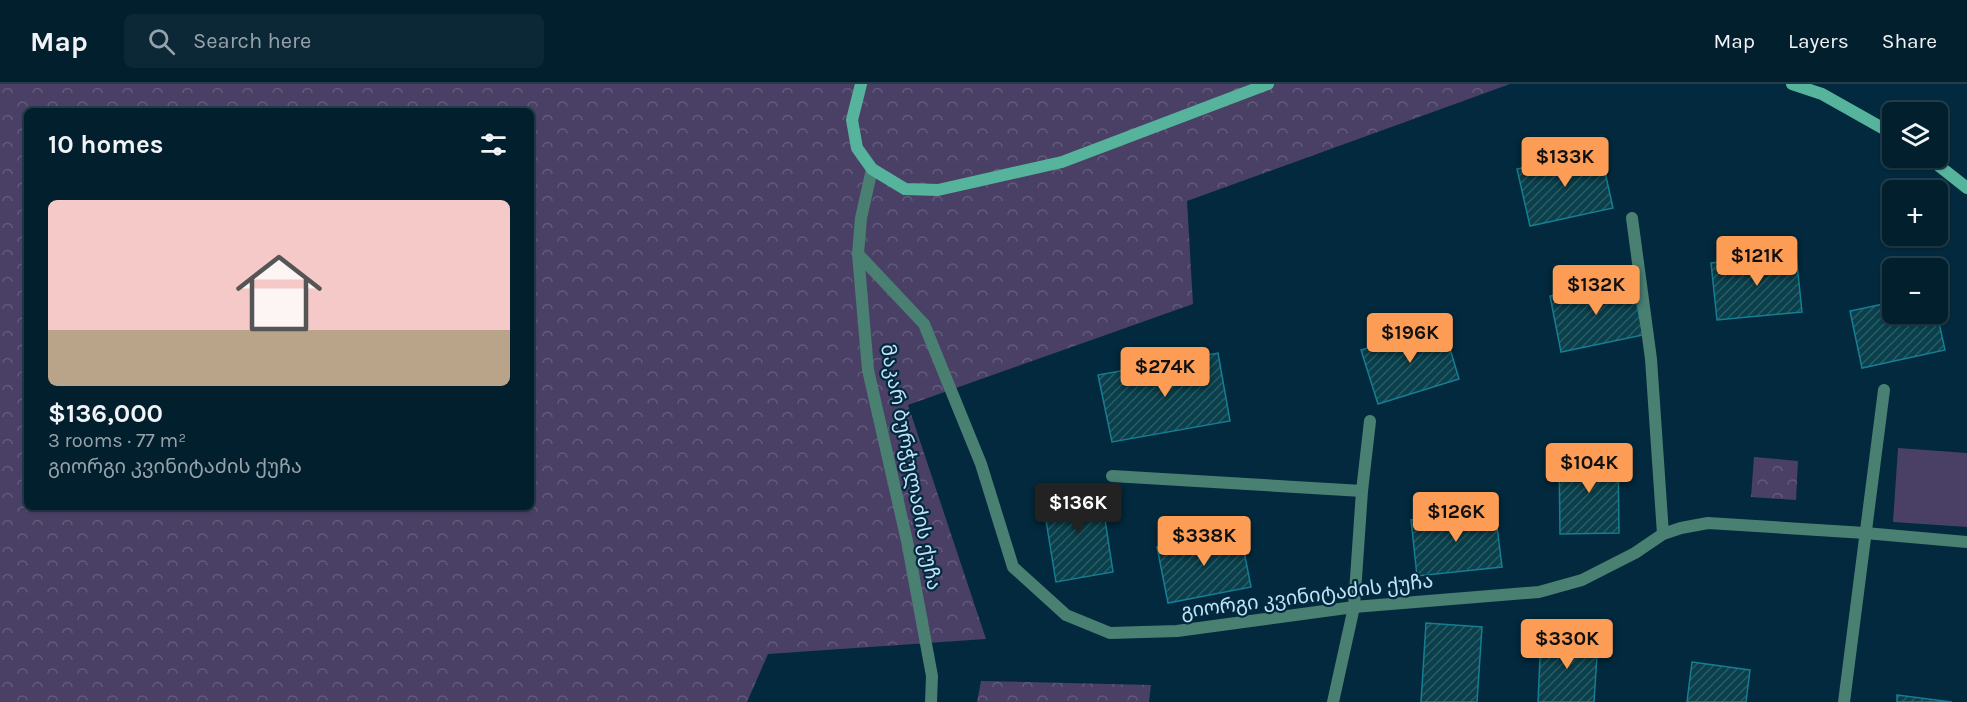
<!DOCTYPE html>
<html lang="en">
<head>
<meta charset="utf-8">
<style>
  body { margin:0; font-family:Karla,"Noto Sans Georgian",sans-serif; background:#0c2736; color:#f1f3f6; height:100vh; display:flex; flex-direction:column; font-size:22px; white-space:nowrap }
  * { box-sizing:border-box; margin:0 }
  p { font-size:20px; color:#96a2aa }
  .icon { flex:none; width:33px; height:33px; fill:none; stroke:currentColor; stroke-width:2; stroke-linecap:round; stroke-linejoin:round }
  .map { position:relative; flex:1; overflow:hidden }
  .side { position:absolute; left:24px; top:24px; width:510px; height:402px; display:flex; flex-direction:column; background:#021f2e; border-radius:9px; box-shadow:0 2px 4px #0004,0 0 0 2px #233d4a }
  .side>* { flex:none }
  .tools { position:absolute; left:1882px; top:18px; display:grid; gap:12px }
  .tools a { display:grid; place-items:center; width:66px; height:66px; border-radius:9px; background:#021f2e; box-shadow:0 2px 4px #0004,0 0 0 2px #233d4a; font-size:30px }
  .price { position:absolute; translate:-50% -51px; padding:0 14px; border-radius:6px; background:#fd9d55; color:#111; font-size:20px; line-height:39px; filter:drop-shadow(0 2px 3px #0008) }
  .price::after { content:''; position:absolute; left:50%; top:36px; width:18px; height:14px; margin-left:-9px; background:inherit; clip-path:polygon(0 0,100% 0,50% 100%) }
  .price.on { background:#222; color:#fff }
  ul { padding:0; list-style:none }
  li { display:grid; align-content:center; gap:12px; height:318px; padding:0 24px }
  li+li { border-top:2px solid #233d4a }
  li span { display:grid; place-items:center; height:186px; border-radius:9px; color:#555 }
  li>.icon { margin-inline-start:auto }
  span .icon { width:108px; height:108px; fill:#fffc; stroke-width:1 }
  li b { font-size:26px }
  h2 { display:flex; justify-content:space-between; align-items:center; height:72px; padding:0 24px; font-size:26px }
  header { display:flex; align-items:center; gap:36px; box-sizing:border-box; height:84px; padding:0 30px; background:#021f2e; border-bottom:2px solid #233d4a }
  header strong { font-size:28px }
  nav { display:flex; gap:33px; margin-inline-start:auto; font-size:21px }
  .search { width:420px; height:54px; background:#0c2736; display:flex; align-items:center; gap:15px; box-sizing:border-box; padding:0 21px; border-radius:9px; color:#96a2aa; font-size:22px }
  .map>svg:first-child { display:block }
  .green { fill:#4a4065 }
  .forest { fill:url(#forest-crowns); fill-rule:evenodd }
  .building { fill:url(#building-hatch); stroke:#157e93; stroke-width:1.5 }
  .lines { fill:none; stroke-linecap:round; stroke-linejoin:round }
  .service { stroke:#498072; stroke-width:12 }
  .minor { stroke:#498072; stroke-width:12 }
  .secondary { stroke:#56b49d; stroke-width:12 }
  .labels { text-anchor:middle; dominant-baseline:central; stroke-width:4.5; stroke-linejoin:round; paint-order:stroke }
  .street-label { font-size:20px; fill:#c1e3f8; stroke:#02293d }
</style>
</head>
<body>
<header>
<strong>Map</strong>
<div class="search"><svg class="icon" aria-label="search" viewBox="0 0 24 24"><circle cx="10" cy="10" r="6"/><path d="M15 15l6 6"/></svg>Search here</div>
<nav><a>Map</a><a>Layers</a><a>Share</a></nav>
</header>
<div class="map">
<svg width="1967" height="618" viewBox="0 0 1967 618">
  <defs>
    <pattern id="forest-crowns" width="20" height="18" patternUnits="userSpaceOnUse" patternTransform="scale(1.5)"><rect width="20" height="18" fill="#4a4065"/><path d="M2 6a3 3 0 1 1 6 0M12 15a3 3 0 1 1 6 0" fill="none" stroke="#625b7c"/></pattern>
    <pattern id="building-hatch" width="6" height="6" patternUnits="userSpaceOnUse" patternTransform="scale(1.5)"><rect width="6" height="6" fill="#0a404b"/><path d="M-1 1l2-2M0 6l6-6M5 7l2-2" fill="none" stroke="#2c5b66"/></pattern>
  </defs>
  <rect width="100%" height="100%" fill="#02293d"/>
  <path class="green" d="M1898,364L1967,369V443L1893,438Z"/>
  <path class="forest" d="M0,0H1510L1187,117L1193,220L908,321L986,555L768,570L747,618H0ZM27,27H531V423H27Z
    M1754,373L1798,377L1796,416L1751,413Z
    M981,597L1151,601L1149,618H977Z"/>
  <path class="building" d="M1600,66L1613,124L1530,142L1517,85Z
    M1796,170L1802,228L1717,236L1711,179Z
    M1632,196L1643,251L1561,268L1550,212Z
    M1893,218V230H1937L1945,266L1862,284L1850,227Z
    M1443,241L1459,295L1378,320L1361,266Z
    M1218,269L1230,337L1112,358L1098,291Z
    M1618,370L1619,449L1560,450L1559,371Z
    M1100,403L1113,488L1056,498L1042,412Z
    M1495,426L1502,483L1417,492L1411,436Z
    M1240,447L1251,503L1168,519L1157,463Z
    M1426,539L1482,543L1477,618H1421Z
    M1541,552L1598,556L1594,618H1538Z
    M1692,578L1750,586L1746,618H1687Z
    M1897,611L1952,618H1897Z"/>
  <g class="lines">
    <path class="service" d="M1632,134L1651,275L1663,450
      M1112,392L1362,407
      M1333,618L1354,523L1362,407L1370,337
      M1844,618L1884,306"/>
    <path class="minor" d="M872,85L861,134L858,170L868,286L907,457L932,592L931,618
      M858,170L924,240L981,380L1013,483L1066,531L1110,549L1177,547L1354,523L1539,508L1582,496L1635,469L1663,450L1681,444L1708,439L1865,449L1967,458"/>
    <path class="secondary" d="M861,0L852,36L857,64L872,85L905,105L938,106L1062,78L1268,0
      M1792,0L1822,10L1893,50
      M1929,74L1967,104"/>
  </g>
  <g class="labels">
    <g class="street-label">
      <text transform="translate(911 383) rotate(79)">მაკარ ბურჭულაძის ქუჩა</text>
      <text transform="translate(1307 512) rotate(-7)">გიორგი კვინიტაძის ქუჩა</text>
    </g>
  </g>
</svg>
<div class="tools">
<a><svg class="icon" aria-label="layers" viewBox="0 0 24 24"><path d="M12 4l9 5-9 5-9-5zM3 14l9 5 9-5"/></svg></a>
<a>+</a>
<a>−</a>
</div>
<b class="price" style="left:1565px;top:104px">$133K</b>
<b class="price" style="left:1757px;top:203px">$121K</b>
<b class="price" style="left:1596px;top:232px">$132K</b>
<b class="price" style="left:1410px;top:280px">$196K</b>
<b class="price" style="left:1165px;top:314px">$274K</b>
<b class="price" style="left:1589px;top:410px">$104K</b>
<b class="price on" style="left:1078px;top:450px">$136K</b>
<b class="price" style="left:1456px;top:459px">$126K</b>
<b class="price" style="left:1204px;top:483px">$338K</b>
<b class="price" style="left:1567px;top:586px">$330K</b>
<section class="side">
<h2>10 homes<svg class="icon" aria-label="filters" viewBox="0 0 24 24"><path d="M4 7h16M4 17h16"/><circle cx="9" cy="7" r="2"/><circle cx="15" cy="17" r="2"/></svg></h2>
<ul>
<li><span style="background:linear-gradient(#f6c9c9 70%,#b9a48a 0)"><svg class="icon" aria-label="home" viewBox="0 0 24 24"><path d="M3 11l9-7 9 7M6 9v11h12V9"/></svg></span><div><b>$136,000</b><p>3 rooms · 77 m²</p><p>გიორგი კვინიტაძის ქუჩა</p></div></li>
</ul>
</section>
</div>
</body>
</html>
